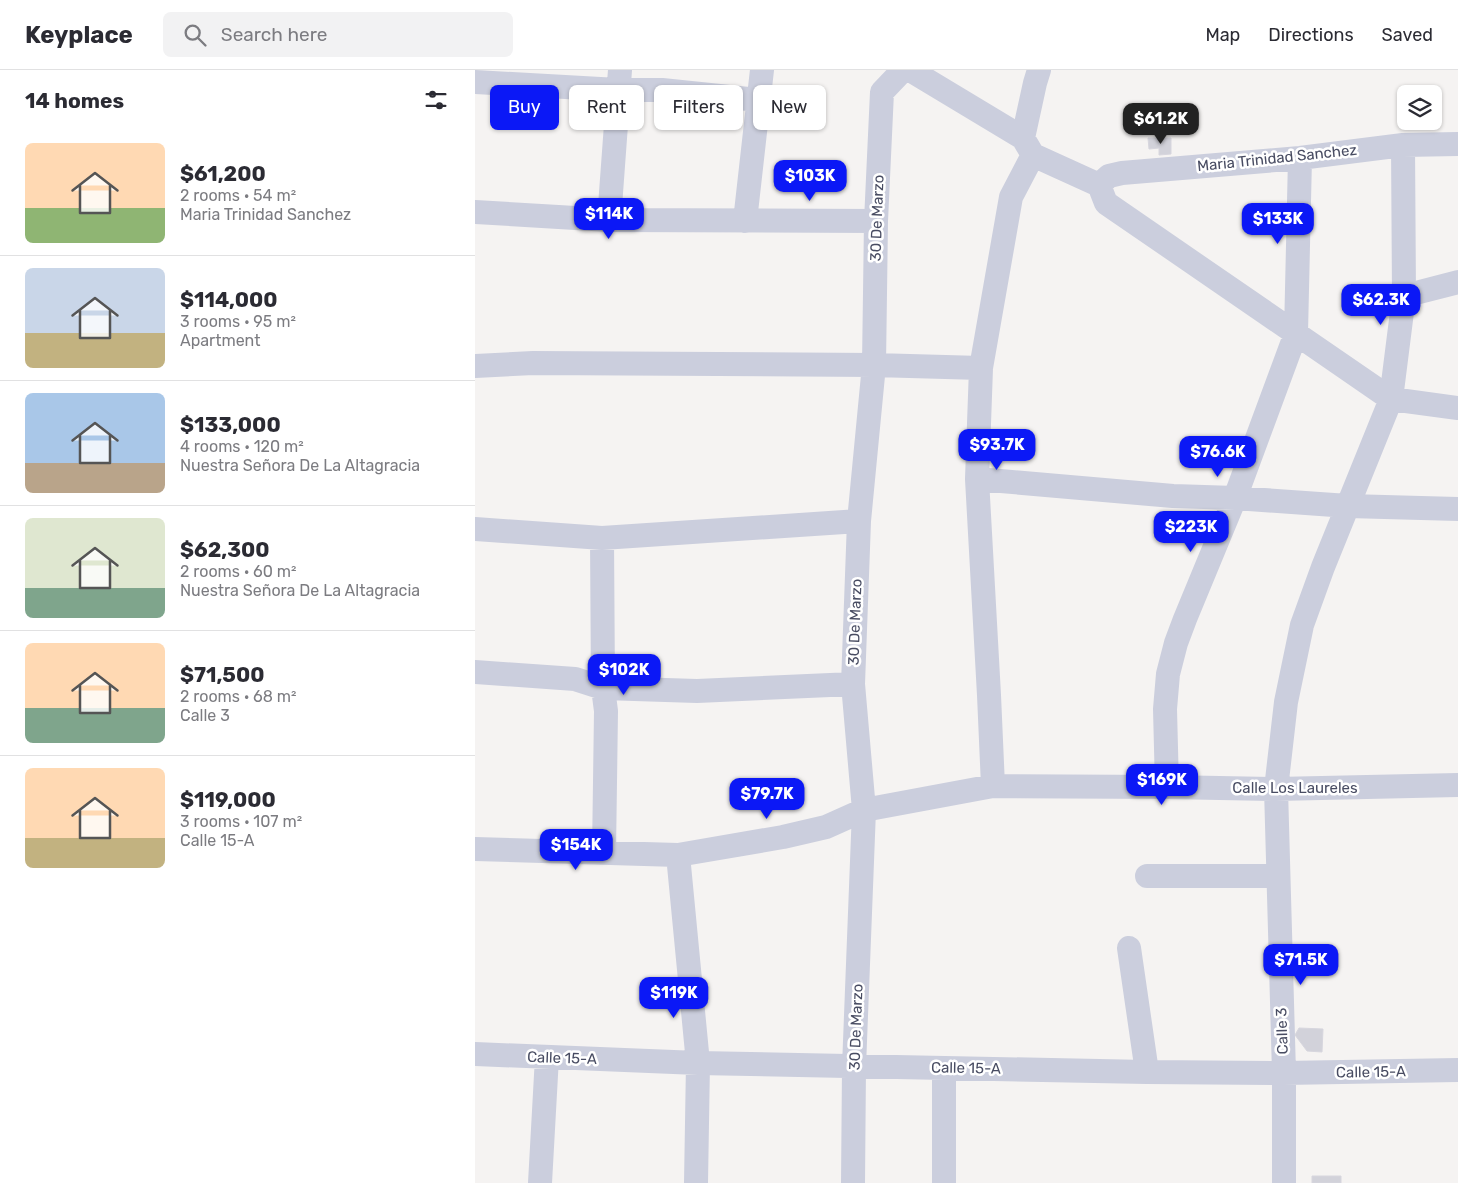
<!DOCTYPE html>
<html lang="en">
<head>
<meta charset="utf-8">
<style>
  body { margin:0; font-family:Rubik,sans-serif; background:#f2f2f3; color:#2b2b33; height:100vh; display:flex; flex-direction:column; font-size:19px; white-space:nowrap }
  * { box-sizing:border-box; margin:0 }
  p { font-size:16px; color:#7c7c81 }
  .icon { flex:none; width:28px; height:28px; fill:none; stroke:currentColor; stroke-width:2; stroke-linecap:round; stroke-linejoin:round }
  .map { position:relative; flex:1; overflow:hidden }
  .panel { display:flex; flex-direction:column; background:#fff; width:475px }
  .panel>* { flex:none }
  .banner { position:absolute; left:15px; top:15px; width:475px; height:45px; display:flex; gap:10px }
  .buttons { position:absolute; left:922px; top:15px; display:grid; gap:10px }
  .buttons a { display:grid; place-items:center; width:45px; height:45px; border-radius:8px; background:#fff; box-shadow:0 1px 4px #0004; font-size:25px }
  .price { position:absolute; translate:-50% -42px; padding:0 11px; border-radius:10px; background:#0b18f6; color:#fff; font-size:16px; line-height:32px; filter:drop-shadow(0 1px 2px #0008) }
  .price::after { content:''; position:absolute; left:50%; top:30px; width:15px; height:11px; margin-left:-8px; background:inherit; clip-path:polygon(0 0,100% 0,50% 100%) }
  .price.on { background:#222; color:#fff }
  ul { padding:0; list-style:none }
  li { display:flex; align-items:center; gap:15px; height:125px; padding:0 25px }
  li+li { border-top:1px solid #e1e1e2 }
  li span { display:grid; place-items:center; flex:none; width:140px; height:100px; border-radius:8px; color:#555 }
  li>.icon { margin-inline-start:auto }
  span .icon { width:60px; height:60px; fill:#fffc; stroke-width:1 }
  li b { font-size:21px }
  h2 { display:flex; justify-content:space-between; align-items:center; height:60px; padding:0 25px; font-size:21px }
  .pill { padding:0 18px; border-radius:8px; background:#fff; box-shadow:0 1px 4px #0004; font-size:18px; line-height:45px }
  .pill.on { background:#0b18f6; color:#fff }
  header { display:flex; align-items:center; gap:30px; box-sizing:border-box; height:70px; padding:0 25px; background:#fff; border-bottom:1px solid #e1e1e2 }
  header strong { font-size:24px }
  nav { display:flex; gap:28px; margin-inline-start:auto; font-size:18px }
  .search { width:350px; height:45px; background:#f2f2f3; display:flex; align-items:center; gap:12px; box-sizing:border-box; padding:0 18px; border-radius:8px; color:#7c7c81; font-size:19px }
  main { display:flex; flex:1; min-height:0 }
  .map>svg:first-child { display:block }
  .building { fill:#d2d2da; stroke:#d7d6de }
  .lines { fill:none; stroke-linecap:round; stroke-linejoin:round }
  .street { stroke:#cbcedd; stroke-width:24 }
  .labels { text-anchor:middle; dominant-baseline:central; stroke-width:5; stroke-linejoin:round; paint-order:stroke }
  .street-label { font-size:15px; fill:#484c62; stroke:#fff }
</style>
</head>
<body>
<header>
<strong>Keyplace</strong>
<div class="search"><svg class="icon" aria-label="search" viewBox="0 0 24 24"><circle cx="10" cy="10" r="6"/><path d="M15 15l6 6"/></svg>Search here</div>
<nav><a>Map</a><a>Directions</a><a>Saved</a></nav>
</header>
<main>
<section class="panel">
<h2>14 homes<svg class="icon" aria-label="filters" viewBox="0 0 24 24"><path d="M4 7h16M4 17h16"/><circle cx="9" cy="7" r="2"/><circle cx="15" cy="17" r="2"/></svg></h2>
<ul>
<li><span style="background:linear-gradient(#ffd9b3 65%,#8fb573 0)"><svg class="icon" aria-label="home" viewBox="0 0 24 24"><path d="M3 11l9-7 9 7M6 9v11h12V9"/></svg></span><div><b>$61,200</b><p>2 rooms · 54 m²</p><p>Maria Trinidad Sanchez</p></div></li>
<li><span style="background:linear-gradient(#c9d6e8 65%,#c2b280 0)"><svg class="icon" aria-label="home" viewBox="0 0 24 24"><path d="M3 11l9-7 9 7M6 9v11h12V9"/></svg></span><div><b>$114,000</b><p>3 rooms · 95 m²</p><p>Apartment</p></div></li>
<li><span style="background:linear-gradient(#a9c7e8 70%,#b9a48a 0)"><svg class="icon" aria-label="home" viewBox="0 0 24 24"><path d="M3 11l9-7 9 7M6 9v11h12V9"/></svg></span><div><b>$133,000</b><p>4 rooms · 120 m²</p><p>Nuestra Señora De La Altagracia</p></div></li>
<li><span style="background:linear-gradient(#dfe7d0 70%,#7fa58c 0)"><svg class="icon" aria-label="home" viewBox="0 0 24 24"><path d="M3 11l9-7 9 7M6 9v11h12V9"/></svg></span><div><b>$62,300</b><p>2 rooms · 60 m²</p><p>Nuestra Señora De La Altagracia</p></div></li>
<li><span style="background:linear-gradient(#ffd9b3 65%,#7fa58c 0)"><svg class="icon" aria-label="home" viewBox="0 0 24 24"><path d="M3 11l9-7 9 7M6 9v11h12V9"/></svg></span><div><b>$71,500</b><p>2 rooms · 68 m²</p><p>Calle 3</p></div></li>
<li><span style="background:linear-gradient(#ffd9b3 70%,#c2b280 0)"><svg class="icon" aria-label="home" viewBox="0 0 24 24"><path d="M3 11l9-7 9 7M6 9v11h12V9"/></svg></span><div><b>$119,000</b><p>3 rooms · 107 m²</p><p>Calle 15-A</p></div></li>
</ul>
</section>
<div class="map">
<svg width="983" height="1113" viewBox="0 0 983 1113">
  <rect width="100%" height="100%" fill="#f5f3f2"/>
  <path class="building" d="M673,68H696V84L684,85V78L674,79Z
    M824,958L848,959L847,982L832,981L820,965Z
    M837,1106H866V1113H837Z"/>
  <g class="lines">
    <path class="street" d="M435,0L548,68L558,85
      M0,12L143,20H187L283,30
      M548,68L560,13L564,0
      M558,85L624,115L631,133L916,329L983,338
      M624,115L634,106L647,103L825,88L928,75L983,74
      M0,142L134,150L401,151
      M134,150L145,0
      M270,151L287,0
      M929,226L983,212
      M0,296L58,293L399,295L506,298
      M502,409L698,426L760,428L873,436L983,439
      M0,459L127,468L384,451
      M127,468L128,618L131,641L129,783
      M0,602L100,609L128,618L222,621L378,614
      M518,716L514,625L502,409L506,298L536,127L558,85
      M692,717L690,639L693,604L701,573L710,549L760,428L821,263L825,88
      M0,779L203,785L308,767L351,757L389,740L518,716L692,717L801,719L983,715
      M203,785L223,993L221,1113
      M672,806H803
      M654,878L672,1002
      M0,984L223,993L672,1002L809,1003L983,1000
      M469,998V1113
      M65,1113L72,987
      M378,1113L379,997L389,740L378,614L384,451L399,295L401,151L407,22L428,0
      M809,1113V1003L801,719L811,632L827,555L848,497L916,329L929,226L928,75"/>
  </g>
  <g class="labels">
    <g class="street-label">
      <text transform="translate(802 88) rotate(-6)">Maria Trinidad Sanchez</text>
      <text transform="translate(402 148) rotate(-88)">30 De Marzo</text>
      <text transform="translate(380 552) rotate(-88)">30 De Marzo</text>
      <text x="820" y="718">Calle Los Laureles</text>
      <text transform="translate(381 957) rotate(-88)">30 De Marzo</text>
      <text transform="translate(807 961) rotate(-92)">Calle 3</text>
      <text transform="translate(87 988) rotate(2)">Calle 15-A</text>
      <text transform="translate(491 998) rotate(1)">Calle 15-A</text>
      <text transform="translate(896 1002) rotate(-1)">Calle 15-A</text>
    </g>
  </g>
</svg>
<div class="buttons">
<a><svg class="icon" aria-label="layers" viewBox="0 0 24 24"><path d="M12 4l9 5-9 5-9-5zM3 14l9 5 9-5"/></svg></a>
</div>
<b class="price on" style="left:686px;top:75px">$61.2K</b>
<b class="price" style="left:335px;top:132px">$103K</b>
<b class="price" style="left:134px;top:170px">$114K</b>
<b class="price" style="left:803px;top:175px">$133K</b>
<b class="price" style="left:906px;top:256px">$62.3K</b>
<b class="price" style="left:522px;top:401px">$93.7K</b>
<b class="price" style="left:743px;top:408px">$76.6K</b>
<b class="price" style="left:716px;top:483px">$223K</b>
<b class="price" style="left:149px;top:626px">$102K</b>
<b class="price" style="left:687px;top:736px">$169K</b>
<b class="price" style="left:292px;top:750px">$79.7K</b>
<b class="price" style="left:101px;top:801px">$154K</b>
<b class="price" style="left:826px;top:916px">$71.5K</b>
<b class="price" style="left:199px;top:949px">$119K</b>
<div class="banner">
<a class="pill on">Buy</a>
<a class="pill">Rent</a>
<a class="pill">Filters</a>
<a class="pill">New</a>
</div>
</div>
</main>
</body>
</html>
